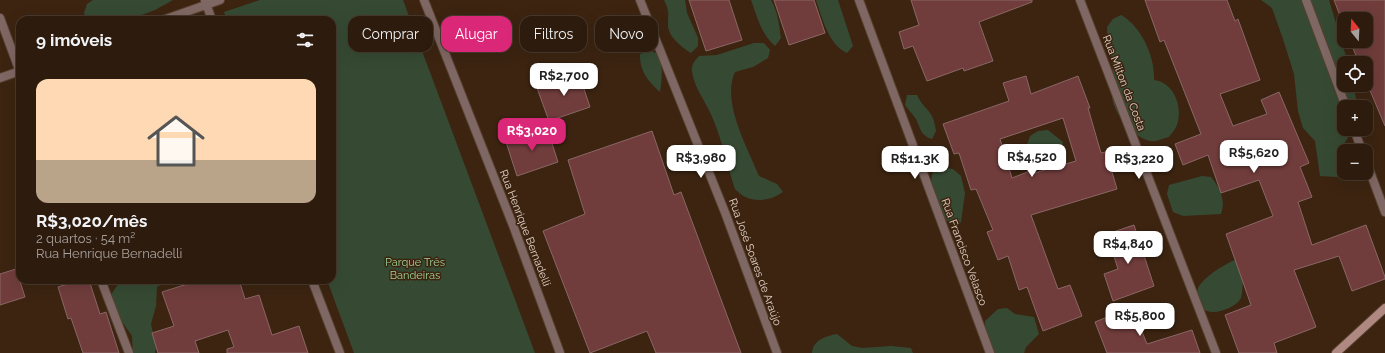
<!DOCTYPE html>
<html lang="pt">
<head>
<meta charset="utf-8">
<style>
  body { margin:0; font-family:Raleway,sans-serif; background:#352416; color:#f1f3f6; height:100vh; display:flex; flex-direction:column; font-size:15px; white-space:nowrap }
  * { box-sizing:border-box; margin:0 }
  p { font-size:13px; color:#a7a19d }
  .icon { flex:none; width:22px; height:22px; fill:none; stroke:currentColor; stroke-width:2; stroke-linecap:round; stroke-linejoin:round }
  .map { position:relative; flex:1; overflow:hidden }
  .drawer { position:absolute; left:16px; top:16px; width:320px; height:268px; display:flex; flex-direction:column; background:#2d1b0d; border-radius:12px; box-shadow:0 4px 16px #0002,0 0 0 1px #48392e }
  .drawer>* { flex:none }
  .hud { position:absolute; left:348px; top:16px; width:380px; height:36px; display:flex; gap:8px }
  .needle { width:26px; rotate:342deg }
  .controls { position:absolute; left:1337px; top:12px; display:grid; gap:8px }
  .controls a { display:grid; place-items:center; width:36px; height:36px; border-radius:8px; background:#2d1b0d; box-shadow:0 4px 16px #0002,0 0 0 1px #48392e; font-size:20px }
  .price { position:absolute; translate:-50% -34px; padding:0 9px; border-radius:8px; background:#fff; color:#222; font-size:13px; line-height:26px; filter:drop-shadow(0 1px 2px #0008) }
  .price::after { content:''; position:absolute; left:50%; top:24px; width:12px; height:9px; margin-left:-6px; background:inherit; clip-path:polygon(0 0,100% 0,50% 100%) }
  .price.active { background:#db2777; color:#fff }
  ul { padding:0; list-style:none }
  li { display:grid; align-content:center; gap:8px; height:212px; padding:0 20px }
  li+li { border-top:1px solid #48392e }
  li span { display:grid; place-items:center; height:124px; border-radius:12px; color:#555 }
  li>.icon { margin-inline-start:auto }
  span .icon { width:72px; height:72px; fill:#fffc; stroke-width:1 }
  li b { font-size:17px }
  h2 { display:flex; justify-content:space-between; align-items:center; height:48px; padding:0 20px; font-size:17px }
  .pill { padding:0 14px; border-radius:12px; background:#2d1b0d; box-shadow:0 4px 16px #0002,0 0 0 1px #48392e; font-size:14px; line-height:36px }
  .pill.active { background:#db2777; color:#fff }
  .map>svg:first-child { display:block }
  .green { fill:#364a33 }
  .building { fill:#703d3c; stroke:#8a6665; fill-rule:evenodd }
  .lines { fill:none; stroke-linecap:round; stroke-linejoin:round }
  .street-casing { stroke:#57402e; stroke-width:10 }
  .secondary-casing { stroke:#57402e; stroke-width:10 }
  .street { stroke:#7f6763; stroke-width:8 }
  .secondary { stroke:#af8882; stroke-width:8 }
  .labels { text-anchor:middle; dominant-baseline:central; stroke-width:3; stroke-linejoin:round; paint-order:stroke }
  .street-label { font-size:11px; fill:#e2d2c7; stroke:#3c2411 }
  .park-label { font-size:11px; fill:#9cd396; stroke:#3c2411 }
</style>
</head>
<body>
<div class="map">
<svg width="1385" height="353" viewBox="0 0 1385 353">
  <rect width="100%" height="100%" fill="#3c2411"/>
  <path class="green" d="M93,0H173L155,10L128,20H87L84,13L87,4Z
    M260,0H403L535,353H354L327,280H332V20H227L224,12Z
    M664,0H685L687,13L698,38V46L691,53C682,47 667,36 668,24C668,12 670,13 664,0Z
    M751,0H771C778,12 779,25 781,38L775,46C761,34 757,16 751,0Z
    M816,0H838L853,46L847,53C829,45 822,18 816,0Z
    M1261,0H1329L1348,63H1344V85H1353L1358,107H1344V129H1353L1344,144L1346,151H1344V170L1337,177L1320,176L1315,141L1303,128L1298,111L1294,74L1283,39L1272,8Z
    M1121,15C1142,27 1155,57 1154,80C1172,82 1182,103 1178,121C1177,127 1173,132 1169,137C1164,138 1156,142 1151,141C1133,138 1114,114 1112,97C1110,86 1114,73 1112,60C1111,49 1107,39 1107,27L1113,19Z
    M754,43H764L770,50L768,58L753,67L735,72C721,102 748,148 759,176L777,184L783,192C768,203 747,203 735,189C727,166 723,142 713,119C707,103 695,90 692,72C691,64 695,61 699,56L717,55Z
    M650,51L659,54C663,67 662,78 660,92C648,81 639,70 640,54Z
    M907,95H917C925,112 933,108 936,131L932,139C920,135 921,129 916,119C913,114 908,110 905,105Z
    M1048,130L1063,142C1063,152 1053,160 1043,157C1036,156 1031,150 1027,145L1030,136L1038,131Z
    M936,167L953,169L961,176L965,193L961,222L958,226C953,224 946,221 942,217C933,205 926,179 936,167Z
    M1202,176L1211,177C1220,188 1226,200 1221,214L1183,216L1173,212L1167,194L1169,185Z
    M1235,260L1244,261C1243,269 1243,294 1241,298C1238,303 1233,306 1229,308C1217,314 1199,315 1197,298C1197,294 1197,289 1199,286C1207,275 1223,265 1235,260Z
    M121,280H186L164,283L157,287L156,306L151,324L156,347L155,353H133L132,336L121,320L112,302V293Z
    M1007,308L1015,314L1034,317L1039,334L1026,347L1024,353H992L986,338L985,321L998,309Z
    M837,334L852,346L862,348L891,346L911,348L913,353H812C813,340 826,336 837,334Z"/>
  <path class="building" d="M689,0H729L742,40L706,51Z
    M774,0H814L825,33L789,45Z
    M911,0H1032V2L979,22L993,61L964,71L963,68L927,81L913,46L904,49L899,32L919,25Z
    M1145,0H1227L1235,21L1238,19L1260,80L1220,94L1233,126L1267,114L1261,100L1279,92L1309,163L1300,167L1312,197L1298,202L1312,245L1366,225L1385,277V279L1352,291L1339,256L1294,270L1316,327L1274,343L1277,353H1239L1225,315L1251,305L1226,234L1273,216L1259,180L1221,193L1208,155L1183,165L1175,144L1201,134L1164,40L1160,42Z
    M1334,0H1385V126L1366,81V63H1359L1350,41H1366V19H1344V26Z
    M579,74L590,107L549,121L537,88Z
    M1026,76L1031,94L1078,76L1090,108H1088L1101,153L1106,152L1117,189L1031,215L1058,289L1070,285L1082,316L1043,331L1027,287L1019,290L1008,256L998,260L987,232L993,230L976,189L971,190L959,153L954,154L943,124L1009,101L1003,83ZM1063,118L1076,161L1031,174L1030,171L1012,178L1000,139Z
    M547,128L558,162L517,176L506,142Z
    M652,131L674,195L681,192L741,353H656L647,331L590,353L543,231L585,214L568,160Z
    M1134,225L1154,286L1113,301L1104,274L1118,269L1107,234Z
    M16,269L25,297L0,305V274Z
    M80,280H89L100,314L106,312L119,353H83L71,318L68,319L58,287Z
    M200,280H239L245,299L259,295L272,335L299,326L308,353H227V349L234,347L228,330L195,341L199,353H158L152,333L174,326L162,292Z
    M1132,307L1147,344L1192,330L1200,353H1107L1095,322Z"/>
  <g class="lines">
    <defs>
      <path id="street" d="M424,0L514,228L560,353
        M640,0L726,215L777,353
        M859,0L990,353
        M1080,0L1216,353
        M1306,0L1346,107
        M205,1L212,20
        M0,18L20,72
        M163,20L220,0
        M0,78L20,71
        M1354,129L1362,151
        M1366,161L1385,212
        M101,280L129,353
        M312,280L340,353"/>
      <path id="secondary" d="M1336,353L1385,308"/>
    </defs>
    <use href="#street" class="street-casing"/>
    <use href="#secondary" class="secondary-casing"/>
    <use href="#street" class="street"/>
    <use href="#secondary" class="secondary"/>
  </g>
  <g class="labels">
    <g class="street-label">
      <text transform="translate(1124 83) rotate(69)">Rua Milton da Costa</text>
      <text transform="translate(525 228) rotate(69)">Rua Henrique Bernadelli</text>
      <text transform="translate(964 252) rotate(70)">Rua Francisco Velasco</text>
      <text transform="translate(755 262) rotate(70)">Rua José Soares de Araújo</text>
    </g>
    <g class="park-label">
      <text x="415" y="262">Parque Três<tspan x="415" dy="13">Bandeiras</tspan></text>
    </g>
  </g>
</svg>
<div class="controls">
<a><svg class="needle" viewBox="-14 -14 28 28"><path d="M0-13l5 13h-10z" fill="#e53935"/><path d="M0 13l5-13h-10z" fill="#a7a19d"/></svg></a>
<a><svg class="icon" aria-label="locate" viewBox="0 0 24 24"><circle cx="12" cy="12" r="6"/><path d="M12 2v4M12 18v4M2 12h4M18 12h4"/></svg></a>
<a>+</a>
<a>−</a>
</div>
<b class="price" style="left:564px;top:97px">R$2,700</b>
<b class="price active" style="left:532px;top:152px">R$3,020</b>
<b class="price" style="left:1254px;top:174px">R$5,620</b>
<b class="price" style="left:1032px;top:178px">R$4,520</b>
<b class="price" style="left:701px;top:179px">R$3,980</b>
<b class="price" style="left:915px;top:180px">R$11.3K</b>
<b class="price" style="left:1139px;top:180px">R$3,220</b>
<b class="price" style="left:1128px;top:265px">R$4,840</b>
<b class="price" style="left:1140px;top:337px">R$5,800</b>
<div class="hud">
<a class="pill">Comprar</a>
<a class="pill active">Alugar</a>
<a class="pill">Filtros</a>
<a class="pill">Novo</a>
</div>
<section class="drawer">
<h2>9 imóveis<svg class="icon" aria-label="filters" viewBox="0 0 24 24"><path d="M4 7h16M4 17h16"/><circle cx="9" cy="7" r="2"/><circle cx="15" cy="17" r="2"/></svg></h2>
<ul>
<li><span style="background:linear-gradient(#ffd9b3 65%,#b9a48a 0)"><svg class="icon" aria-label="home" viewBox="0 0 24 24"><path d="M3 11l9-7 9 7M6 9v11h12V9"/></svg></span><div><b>R$3,020/mês</b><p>2 quartos · 54 m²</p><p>Rua Henrique Bernadelli</p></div></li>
</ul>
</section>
</div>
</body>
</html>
